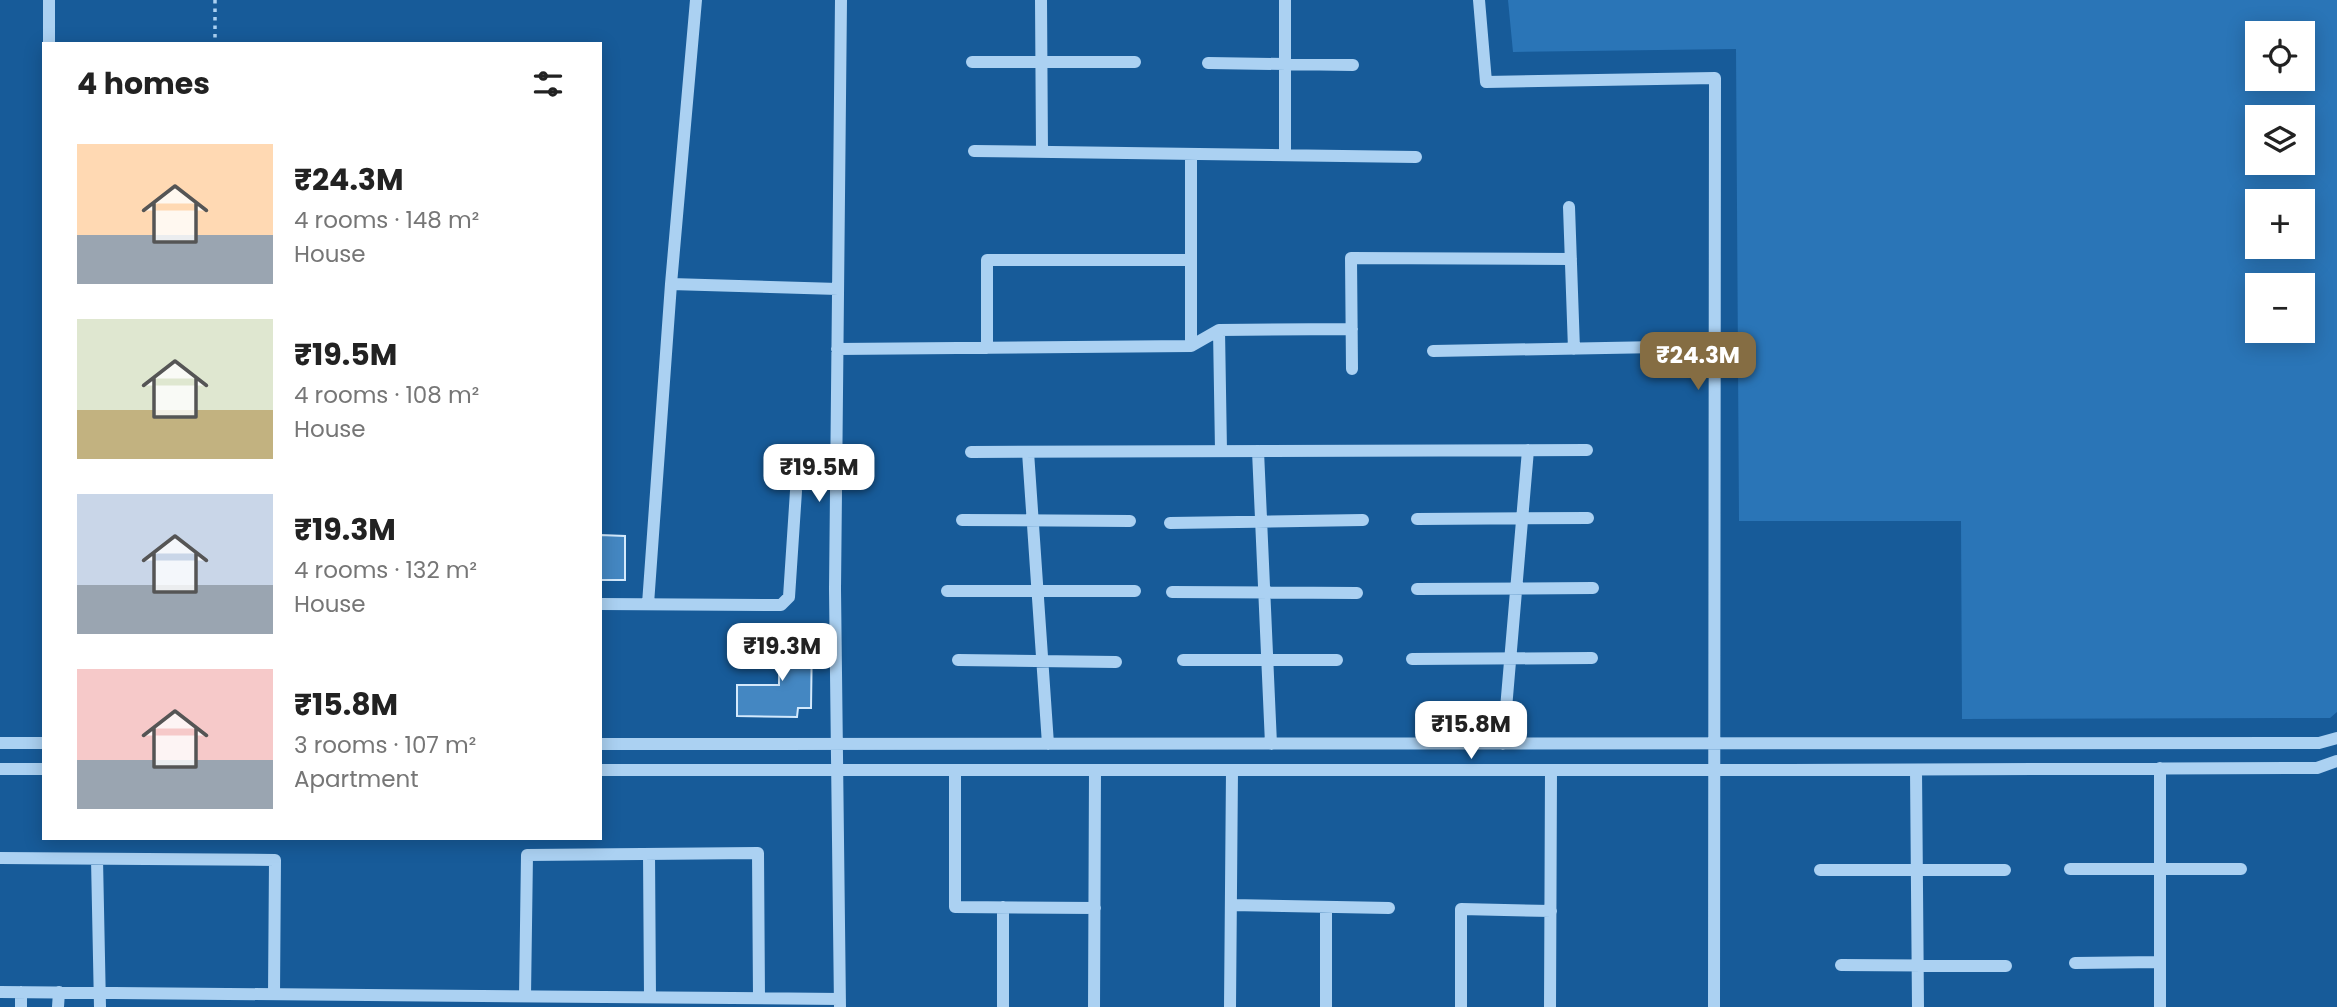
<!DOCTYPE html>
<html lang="en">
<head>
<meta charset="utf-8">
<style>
  body { margin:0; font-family:Poppins,sans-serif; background:#f6f6f6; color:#222; height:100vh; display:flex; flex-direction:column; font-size:26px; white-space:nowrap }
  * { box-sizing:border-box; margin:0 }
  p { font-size:23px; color:#767676 }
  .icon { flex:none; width:38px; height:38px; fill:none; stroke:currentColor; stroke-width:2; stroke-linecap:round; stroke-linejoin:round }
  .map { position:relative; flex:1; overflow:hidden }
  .side { position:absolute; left:42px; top:42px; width:560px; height:798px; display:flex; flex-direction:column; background:#fff; border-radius:0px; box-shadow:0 4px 18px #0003 }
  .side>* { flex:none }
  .fabs { position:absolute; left:2245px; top:21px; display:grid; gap:14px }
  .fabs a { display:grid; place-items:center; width:70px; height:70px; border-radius:0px; background:#fff; box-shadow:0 4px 18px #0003; font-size:35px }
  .price { position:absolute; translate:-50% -60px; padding:0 16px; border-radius:14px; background:#fff; color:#222; font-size:23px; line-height:46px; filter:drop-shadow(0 2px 4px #0008) }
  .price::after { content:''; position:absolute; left:50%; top:42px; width:21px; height:16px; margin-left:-10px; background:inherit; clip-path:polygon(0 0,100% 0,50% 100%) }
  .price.current { background:#856d43; color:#fff }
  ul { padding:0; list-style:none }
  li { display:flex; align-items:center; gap:21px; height:175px; padding:0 35px }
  li span { display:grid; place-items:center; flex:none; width:196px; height:140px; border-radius:0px; color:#555 }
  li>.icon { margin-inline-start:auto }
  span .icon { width:84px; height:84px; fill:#fffc; stroke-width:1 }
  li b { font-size:30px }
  h2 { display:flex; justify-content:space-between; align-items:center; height:84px; padding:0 35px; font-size:30px }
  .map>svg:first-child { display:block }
  .green { fill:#2a75b7; fill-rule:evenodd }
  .building { fill:#4487c2; stroke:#d3e9fc; stroke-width:2 }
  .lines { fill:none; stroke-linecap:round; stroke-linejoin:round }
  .path { stroke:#abd1f2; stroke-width:3.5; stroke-dasharray:3.5 5; stroke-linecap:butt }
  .minor { stroke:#abd1f2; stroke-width:12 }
</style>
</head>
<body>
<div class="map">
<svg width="2337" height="1007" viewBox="0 0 2337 1007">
  <rect width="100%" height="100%" fill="#175b99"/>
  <path class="green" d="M1508,0H2337V712L2330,718L1962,719L1961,521H1739L1736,49L1513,52ZM2258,33H2303V79H2258ZM2258,117H2303V163H2258ZM2258,201H2303V247H2258ZM2258,285H2303V331H2258Z"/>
  <path class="building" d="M600,535L625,536V580H600Z
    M779,634H812L811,708H798L797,717L737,716V685H779Z"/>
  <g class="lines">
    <path class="path" d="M215,0V44"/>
    <path class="minor" d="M49,0V44
      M1041,0L1042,152
      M1479,0L1486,82L1715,78L1714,1007
      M972,62H1135
      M1208,63L1353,65
      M974,151L1416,157
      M1285,155V0
      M1569,207L1574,349
      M671,284L838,289
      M1219,330L1221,451
      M1191,346V154
      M987,348V260H1191
      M837,349L1191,346L1219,330L1352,329
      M1433,351L1714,346
      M1352,369L1351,258L1571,259
      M1258,451L1271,744
      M971,452L1587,450
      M1028,452L1048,744
      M1417,519L1588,518
      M962,520L1130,521
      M1170,523L1363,520
      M1417,589L1593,588
      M947,591H1135
      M1172,592L1357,593
      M600,604L781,605L789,597L796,491
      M648,604L671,284L696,0
      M1412,659L1592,658
      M958,660L1116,662
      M1183,660H1337
      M0,743H44
      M600,744L2319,743L2337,738
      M1503,744L1528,450
      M0,769H44
      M600,770H1790L2317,768L2337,761
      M955,770V907L1095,908
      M1916,770L1918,1007
      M649,854L650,997
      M0,858L275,860L274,994
      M97,859L100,1007
      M2070,869H2241
      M1820,870H2005
      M1231,905L1389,908
      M1003,907V1007
      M2075,963L2160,962
      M1841,965L2006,966
      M0,992L840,999
      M525,996L527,855L758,853L759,998
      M21,1007V992
      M58,1007L59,992
      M840,1007L835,589L841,0
      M1094,1007L1095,770
      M1230,1007L1232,770
      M1326,1007V907
      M1461,1007V909L1551,911
      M1550,1007L1551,770
      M2160,1007V768"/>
  </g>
</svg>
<div class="fabs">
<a><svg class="icon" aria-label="locate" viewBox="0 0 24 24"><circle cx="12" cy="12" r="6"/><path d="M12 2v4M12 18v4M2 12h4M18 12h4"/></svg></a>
<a><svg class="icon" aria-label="layers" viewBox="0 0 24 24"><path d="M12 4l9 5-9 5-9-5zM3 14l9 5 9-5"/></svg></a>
<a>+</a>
<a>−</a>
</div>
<b class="price current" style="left:1698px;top:392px">₹24.3M</b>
<b class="price" style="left:819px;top:504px">₹19.5M</b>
<b class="price" style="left:782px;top:683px">₹19.3M</b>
<b class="price" style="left:1471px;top:761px">₹15.8M</b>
<section class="side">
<h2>4 homes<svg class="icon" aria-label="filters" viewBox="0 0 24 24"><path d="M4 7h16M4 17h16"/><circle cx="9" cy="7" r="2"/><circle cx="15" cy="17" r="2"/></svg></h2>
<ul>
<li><span style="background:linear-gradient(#ffd9b3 65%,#9aa5b1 0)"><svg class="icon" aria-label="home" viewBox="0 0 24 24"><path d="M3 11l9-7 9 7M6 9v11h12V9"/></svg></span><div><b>₹24.3M</b><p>4 rooms · 148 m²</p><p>House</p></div></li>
<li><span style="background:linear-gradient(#dfe7d0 65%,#c2b280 0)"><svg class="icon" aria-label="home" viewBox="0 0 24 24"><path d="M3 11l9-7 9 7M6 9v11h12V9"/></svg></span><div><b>₹19.5M</b><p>4 rooms · 108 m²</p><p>House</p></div></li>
<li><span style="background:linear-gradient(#c9d6e8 65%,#9aa5b1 0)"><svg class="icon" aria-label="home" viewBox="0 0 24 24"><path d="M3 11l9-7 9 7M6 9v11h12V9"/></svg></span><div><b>₹19.3M</b><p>4 rooms · 132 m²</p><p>House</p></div></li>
<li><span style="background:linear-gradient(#f6c9c9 65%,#9aa5b1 0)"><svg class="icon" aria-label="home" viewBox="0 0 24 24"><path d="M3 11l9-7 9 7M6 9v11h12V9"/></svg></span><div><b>₹15.8M</b><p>3 rooms · 107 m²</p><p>Apartment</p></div></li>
</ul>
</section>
</div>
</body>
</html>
